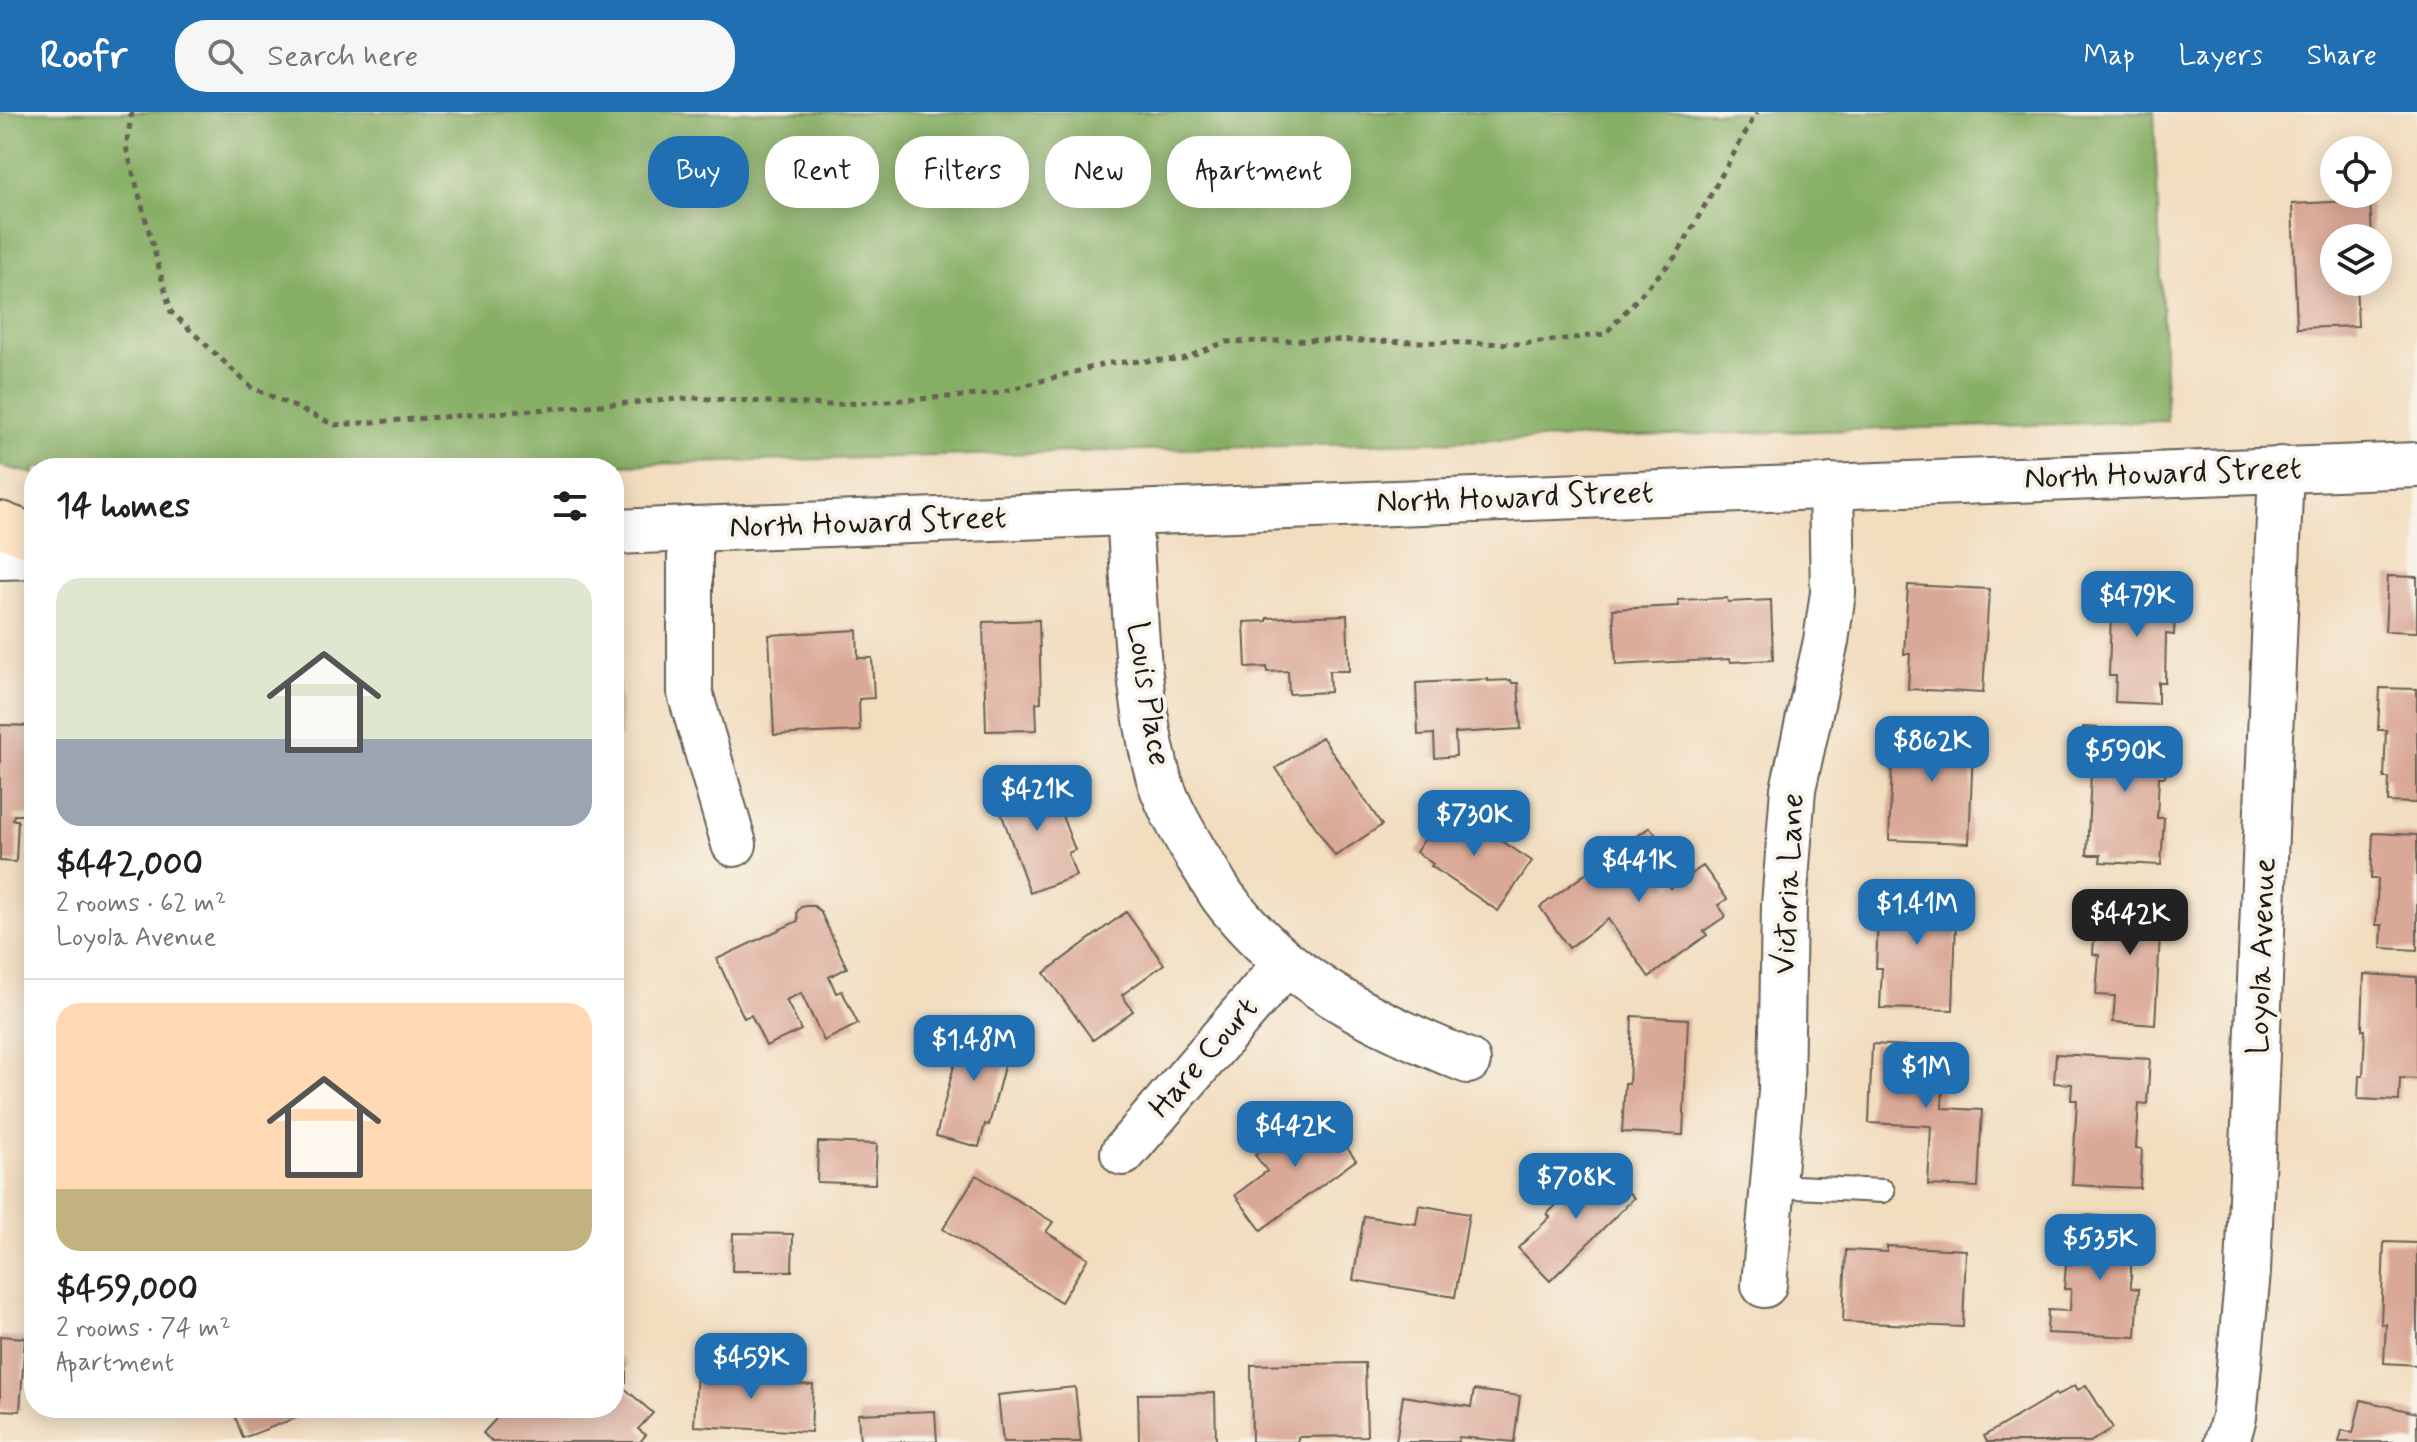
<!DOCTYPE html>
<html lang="en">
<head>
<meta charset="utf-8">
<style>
  body { margin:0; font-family:Mynerve,sans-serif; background:#f6f6f6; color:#202124; height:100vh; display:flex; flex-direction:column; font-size:30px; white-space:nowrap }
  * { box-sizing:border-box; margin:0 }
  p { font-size:26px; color:#757577 }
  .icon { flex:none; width:44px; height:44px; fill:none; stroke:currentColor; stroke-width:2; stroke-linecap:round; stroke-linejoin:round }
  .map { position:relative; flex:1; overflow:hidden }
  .sheet { position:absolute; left:24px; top:346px; width:600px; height:960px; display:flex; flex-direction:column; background:#fff; border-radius:32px; box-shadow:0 4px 20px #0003 }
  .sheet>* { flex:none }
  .banner { position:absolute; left:648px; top:24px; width:760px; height:72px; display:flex; gap:16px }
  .controls { position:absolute; left:2320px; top:24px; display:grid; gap:16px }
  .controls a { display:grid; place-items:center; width:72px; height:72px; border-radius:50%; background:#fff; box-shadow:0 4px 20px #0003; font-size:40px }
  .price { position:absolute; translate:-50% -68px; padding:0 18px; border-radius:16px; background:#1f6fb2; color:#fff; font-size:26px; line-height:52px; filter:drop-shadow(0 2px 4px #0008) }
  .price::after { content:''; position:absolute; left:50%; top:48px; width:24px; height:18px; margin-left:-12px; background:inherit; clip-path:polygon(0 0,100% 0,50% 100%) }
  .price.active { background:#222; color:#fff }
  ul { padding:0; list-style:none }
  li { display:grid; align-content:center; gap:16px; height:424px; padding:0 32px }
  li+li { border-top:2px solid #e0e0e0 }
  li span { display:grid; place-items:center; height:248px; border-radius:24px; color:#555 }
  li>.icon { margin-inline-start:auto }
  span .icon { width:144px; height:144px; fill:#fffc; stroke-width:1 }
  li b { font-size:34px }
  h2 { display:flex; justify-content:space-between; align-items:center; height:96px; padding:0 32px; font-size:34px }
  .tag { padding:0 28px; border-radius:32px; background:#fff; box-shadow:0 4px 20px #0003; font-size:28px; line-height:72px }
  .tag.active { background:#1f6fb2; color:#fff }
  header { display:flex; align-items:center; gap:48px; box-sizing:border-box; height:112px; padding:0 40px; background:#1f6fb2; color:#fff }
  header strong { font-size:38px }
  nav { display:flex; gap:44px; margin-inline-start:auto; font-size:28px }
  .search { width:560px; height:72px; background:#f6f6f6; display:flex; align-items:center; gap:20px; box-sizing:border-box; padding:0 28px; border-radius:32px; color:#757577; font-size:30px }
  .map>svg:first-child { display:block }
  .forest { fill:#86af65; stroke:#516640; stroke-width:2 }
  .building { fill:#daa896 }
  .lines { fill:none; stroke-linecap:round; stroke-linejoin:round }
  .service-casing { stroke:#676055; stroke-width:26 }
  .minor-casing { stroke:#676055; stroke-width:48 }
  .tertiary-casing { stroke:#676055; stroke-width:48 }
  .secondary-casing { stroke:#676055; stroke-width:48 }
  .path { stroke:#676055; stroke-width:5; stroke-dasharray:6 6; stroke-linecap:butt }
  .service { stroke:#fff; stroke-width:22 }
  .minor { stroke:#fff; stroke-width:44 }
  .tertiary { stroke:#fff; stroke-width:44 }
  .secondary { stroke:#fee5c5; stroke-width:44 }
  .labels { text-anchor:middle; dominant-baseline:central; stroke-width:8; stroke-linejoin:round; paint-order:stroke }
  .street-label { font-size:32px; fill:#1c1c1c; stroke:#f7f3e8 }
</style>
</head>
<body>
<header>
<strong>Roofr</strong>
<div class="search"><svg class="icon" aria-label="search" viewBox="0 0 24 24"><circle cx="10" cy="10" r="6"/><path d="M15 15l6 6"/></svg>Search here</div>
<nav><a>Map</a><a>Layers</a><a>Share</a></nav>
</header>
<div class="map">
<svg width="2417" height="1330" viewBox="0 0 2417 1330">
  <rect width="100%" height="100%" fill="#f7f3e8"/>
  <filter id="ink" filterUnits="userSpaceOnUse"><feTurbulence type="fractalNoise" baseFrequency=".0125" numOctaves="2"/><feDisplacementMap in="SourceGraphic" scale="16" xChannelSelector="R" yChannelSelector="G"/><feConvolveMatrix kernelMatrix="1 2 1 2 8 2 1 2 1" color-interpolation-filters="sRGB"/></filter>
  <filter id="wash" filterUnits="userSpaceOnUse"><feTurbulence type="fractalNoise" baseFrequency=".006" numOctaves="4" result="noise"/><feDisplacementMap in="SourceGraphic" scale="32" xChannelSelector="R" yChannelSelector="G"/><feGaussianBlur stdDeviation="1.8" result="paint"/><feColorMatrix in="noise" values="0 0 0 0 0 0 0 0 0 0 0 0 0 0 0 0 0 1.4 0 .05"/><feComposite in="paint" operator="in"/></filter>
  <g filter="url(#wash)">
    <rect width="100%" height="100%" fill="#f2ddbf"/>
    <path class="forest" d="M0,0H2154L2167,309L513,356H34V362L0,354Z"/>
    <g id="blocks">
      <path class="building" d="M2370,88L2372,126H2334V170H2356L2358,214L2297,216L2292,92Z
        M2388,464L2417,465V520L2385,519Z
        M1908,473L1989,477L1983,581L1908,577L1910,542H1904Z
        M2090,476L2176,479L2174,523L2166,522L2165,570H2158V592L2115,590L2116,564H2109L2111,499L2090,498Z
        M1727,486L1728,490L1771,488L1773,548L1731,550L1730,547L1616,553L1613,497L1679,494L1678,488Z
        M1347,503L1349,559H1329L1330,580L1289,582L1288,559L1267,560V555L1246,556L1244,510L1267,509V506Z
        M1039,508L1041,590L1036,591L1037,618L986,619L983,510Z
        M857,518L858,546H872L874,586L859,587L860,619L774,623L769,523Z
        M614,529H617L622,625L614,626Z
        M1488,567V569L1511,568L1512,571H1518L1521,617L1455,621L1456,644L1435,646L1434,622L1418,623L1416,571Z
        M2380,576L2417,577V691L2388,690L2389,666H2384L2386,618H2378Z
        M1900,612L1974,614L1969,731L1889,728L1892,651H1899Z
        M0,613L34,614V703H14L13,708H18L16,750L0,749Z
        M2083,615L2168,620L2165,665H2159L2157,706H2164L2161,753L2100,750L2101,743H2087L2091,661L2087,660L2088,641H2082Z
        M1322,625L1382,713L1335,744L1276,656Z
        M1046,662L1075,738L1068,741L1076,764L1030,781L994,681Z
        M1448,693L1532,749L1498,799L1431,754L1433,752L1416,740Z
        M1650,715L1674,748L1659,759L1671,776L1703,754L1727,787L1718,793L1726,804L1704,819L1707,823L1649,865L1608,807L1569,836L1540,795Z
        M2373,721L2417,723V838L2381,836L2382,813H2376L2378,767H2371Z
        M1879,774L1957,777L1953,898L1880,896L1882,856H1876Z
        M2102,784L2162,787L2155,913L2113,910L2115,884L2096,883L2099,843L2093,842L2094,826H2100Z
        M806,794H814L820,799L847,856L829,865L836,881L842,879L858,912L824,929L801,881L786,888L801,918L766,934L751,903L744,906L717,847L798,809L797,800L801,795Z
        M1126,800L1164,852L1122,883L1133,899L1093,928L1044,861Z
        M2364,862L2417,865V967L2400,966L2399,989L2358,987L2359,964H2363L2365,918H2362Z
        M1632,904L1688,907L1683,1023L1622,1020L1625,971L1629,972Z
        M966,907L1013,919L989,1013L985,1012L979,1035L936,1024Z
        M1872,932L1945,936L1942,996L1982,998L1978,1075L1928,1073L1931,1014L1869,1011Z
        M2056,942L2150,947L2147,992L2139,991L2136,1036L2142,1037L2140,1076L2072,1073L2077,988H2071L2072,972L2054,971Z
        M1318,997L1356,1048L1261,1118L1235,1083L1267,1059L1255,1043Z
        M818,1030L877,1032L875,1072L817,1070Z
        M1600,1050L1634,1086L1550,1169L1518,1136L1550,1105L1547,1102Z
        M976,1063L1053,1110L1046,1120L1088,1146L1061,1190L943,1117Z
        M1419,1093L1469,1102L1455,1185L1353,1168L1364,1104L1416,1112Z
        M2083,1103L2131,1106V1176L2139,1177L2136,1225L2047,1221L2048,1198L2070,1199L2071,1177H2064L2066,1152H2071L2072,1125H2081Z
        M733,1121L793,1122L792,1159H732Z
        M2384,1130L2417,1131V1253L2384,1251L2386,1212H2381Z
        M1887,1134L1966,1138L1963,1215L1843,1210L1846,1138L1887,1140Z
        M0,1224L25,1226L20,1299L0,1298Z
        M614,1240L626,1251V1270L622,1274L653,1301L638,1317L646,1323L640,1330H492L483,1321L506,1296H614Z
        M1365,1251L1367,1324L1298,1325V1330H1252L1251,1253Z
        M697,1255L774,1259L773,1271L813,1273L811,1320L694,1314Z
        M2075,1273L2078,1278L2086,1273L2113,1316L2090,1330H1987L1984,1324L2055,1282L2057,1284Z
        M1075,1275L1081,1330H1003L998,1283Z
        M1474,1278L1520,1284L1514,1330L1459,1325L1458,1330H1396L1403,1284L1471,1295Z
        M1215,1281L1216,1330H1139L1138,1282Z
        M2361,1288L2417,1301V1330H2339L2342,1318L2353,1321Z
        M232,1296H292L296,1306L243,1326Z
        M935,1299L937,1330H860L858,1302Z"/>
    </g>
  </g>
  <g filter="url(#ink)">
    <use href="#blocks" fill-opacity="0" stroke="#676055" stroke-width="2"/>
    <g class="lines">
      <defs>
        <path id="service" d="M1773,1074L1883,1079"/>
        <path id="minor" d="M1129,401C1135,486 1135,573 1156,656C1163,686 1181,717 1197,744C1206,757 1214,772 1223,785C1286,869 1374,911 1468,949
          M690,417V581L734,732
          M1123,1041L1286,851
          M1764,1173L1781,980L1784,793L1793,677L1826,529L1833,481L1831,374
          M2227,1330L2234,1305L2248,1160L2281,357"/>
        <path id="tertiary" d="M614,420L2417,353
          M0,445L34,444"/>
        <path id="secondary" d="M0,412L34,425"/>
      </defs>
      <use href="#service" class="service-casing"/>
      <use href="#minor" class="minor-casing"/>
      <use href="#tertiary" class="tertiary-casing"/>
      <use href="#secondary" class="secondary-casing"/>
      <path class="path" d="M132,0L126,35L171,200L251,275L335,313L693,286L828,293L993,282L1108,251L1182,247L1225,230L1314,228L1524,232L1605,222L1677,143L1757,0"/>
      <use href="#service" class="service"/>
      <use href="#minor" class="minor"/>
      <use href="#tertiary" class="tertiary"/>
      <use href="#secondary" class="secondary"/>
    </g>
  </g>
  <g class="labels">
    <g class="street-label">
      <text transform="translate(2163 362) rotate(-2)">North Howard Street</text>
      <text transform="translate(1515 386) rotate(-2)">North Howard Street</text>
      <text transform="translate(868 411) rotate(-2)">North Howard Street</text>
      <text transform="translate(1148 582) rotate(81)">Louis Place</text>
      <text transform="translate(1789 772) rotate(-87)">Victoria Lane</text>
      <text transform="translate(2262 844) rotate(-88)">Loyola Avenue</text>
      <text transform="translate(1204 946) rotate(-49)">Hare Court</text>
    </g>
  </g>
</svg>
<div class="controls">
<a><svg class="icon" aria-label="locate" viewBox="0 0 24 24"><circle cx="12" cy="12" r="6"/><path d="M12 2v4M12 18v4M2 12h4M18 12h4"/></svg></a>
<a><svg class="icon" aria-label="layers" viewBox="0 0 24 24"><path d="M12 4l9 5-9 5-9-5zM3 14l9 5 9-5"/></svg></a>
</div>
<b class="price" style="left:2137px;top:527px">$479K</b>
<b class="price" style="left:1932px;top:672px">$862K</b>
<b class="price" style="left:2125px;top:682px">$590K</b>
<b class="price" style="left:1037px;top:721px">$421K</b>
<b class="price" style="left:1474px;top:746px">$730K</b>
<b class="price" style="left:1639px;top:792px">$441K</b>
<b class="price" style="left:1917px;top:835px">$1.41M</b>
<b class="price active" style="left:2130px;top:845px">$442K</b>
<b class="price" style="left:974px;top:971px">$1.48M</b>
<b class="price" style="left:1926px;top:998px">$1M</b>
<b class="price" style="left:1295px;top:1057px">$442K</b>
<b class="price" style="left:1576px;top:1109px">$708K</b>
<b class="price" style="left:2100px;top:1170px">$535K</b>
<b class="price" style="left:751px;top:1289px">$459K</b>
<div class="banner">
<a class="tag active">Buy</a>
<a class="tag">Rent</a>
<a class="tag">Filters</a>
<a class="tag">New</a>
<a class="tag">Apartment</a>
</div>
<section class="sheet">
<h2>14 homes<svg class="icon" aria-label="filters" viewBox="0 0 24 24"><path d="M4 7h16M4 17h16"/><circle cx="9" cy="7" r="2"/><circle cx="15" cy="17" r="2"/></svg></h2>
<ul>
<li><span style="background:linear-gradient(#dfe7d0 65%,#9aa5b1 0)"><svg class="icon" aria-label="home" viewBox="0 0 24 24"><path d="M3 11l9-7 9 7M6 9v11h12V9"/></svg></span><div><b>$442,000</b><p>2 rooms · 62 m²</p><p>Loyola Avenue</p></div></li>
<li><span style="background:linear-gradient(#ffd9b3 75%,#c2b280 0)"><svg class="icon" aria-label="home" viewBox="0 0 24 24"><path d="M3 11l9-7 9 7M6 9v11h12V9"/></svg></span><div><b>$459,000</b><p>2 rooms · 74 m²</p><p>Apartment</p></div></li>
</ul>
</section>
</div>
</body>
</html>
